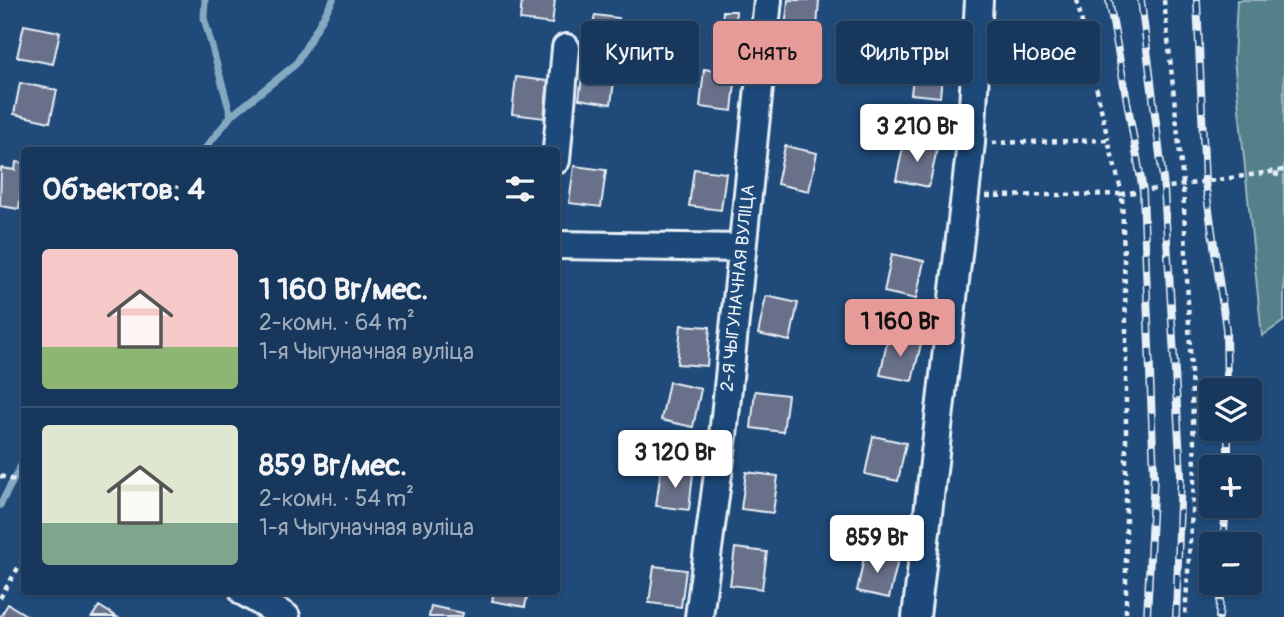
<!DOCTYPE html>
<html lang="ru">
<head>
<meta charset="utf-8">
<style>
  body { margin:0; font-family:Pangolin,sans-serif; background:#244365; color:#f1f3f6; height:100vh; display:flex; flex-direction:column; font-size:26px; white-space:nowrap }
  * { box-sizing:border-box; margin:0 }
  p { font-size:23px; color:#9eacbb }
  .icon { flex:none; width:38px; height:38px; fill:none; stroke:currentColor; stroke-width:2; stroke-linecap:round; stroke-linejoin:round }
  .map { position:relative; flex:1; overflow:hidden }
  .drawer { position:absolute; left:21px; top:147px; width:539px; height:448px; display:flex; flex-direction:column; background:#17385c; border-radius:7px; box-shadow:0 2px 5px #0004,0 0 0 2px #365272 }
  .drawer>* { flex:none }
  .top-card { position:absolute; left:581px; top:21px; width:597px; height:63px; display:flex; gap:14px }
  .tools { position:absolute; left:1199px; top:378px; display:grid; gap:14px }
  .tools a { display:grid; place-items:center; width:63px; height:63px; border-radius:7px; background:#17385c; box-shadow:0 2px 5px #0004,0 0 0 2px #365272; font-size:35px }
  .price { position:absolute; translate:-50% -60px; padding:0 16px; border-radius:7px; background:#fff; color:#222; font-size:23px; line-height:46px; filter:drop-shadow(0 2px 4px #0008) }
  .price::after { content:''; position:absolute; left:50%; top:42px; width:21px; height:16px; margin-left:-10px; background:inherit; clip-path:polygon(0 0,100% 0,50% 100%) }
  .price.active { background:#e69b98; color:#111 }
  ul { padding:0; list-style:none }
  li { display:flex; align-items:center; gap:21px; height:175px; padding:0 21px }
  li+li { border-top:2px solid #365272 }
  li span { display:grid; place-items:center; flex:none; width:196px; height:140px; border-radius:7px; color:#555 }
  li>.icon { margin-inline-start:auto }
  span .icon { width:84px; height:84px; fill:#fffc; stroke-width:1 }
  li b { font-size:30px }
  h2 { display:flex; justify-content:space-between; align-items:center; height:84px; padding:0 21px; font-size:30px }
  .pill { padding:0 24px; border-radius:7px; background:#17385c; box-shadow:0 2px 5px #0004,0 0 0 2px #365272; font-size:24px; line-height:63px }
  .pill.active { background:#e69b98; color:#111 }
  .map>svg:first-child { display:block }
  .green { fill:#528089; stroke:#9db8c0; stroke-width:2 }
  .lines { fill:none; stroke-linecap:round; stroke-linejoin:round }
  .stream { stroke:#84aac2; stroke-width:7 }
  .building { fill:#69718a; stroke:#e8f1f8; stroke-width:2 }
  .minor-casing { stroke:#e8f1f8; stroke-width:32 }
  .path { stroke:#e8f1f8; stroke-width:4.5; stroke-dasharray:5 5; stroke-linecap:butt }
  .minor { stroke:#1f4a7a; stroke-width:26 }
  .rail-casing { stroke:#e8f1f8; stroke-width:8 }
  .rail { stroke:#1f4a7a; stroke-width:5; stroke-dasharray:16; stroke-linecap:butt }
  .labels { text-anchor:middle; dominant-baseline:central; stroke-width:5; stroke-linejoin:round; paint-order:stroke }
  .street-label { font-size:18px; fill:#e8f1f8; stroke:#1f4a7a }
</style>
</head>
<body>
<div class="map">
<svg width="1284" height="617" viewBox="0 0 1284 617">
  <rect width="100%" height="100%" fill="#1f4a7a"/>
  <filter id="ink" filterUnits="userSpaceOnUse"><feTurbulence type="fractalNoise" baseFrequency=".0143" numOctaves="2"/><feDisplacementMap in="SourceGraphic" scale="14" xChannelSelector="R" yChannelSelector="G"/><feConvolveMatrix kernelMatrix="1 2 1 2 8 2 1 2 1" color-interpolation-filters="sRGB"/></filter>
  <g filter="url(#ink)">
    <path class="green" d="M1237,0H1284V321L1262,336L1234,59Z"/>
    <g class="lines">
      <path class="stream" d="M231,116L296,64L333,0
        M204,150L231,116L204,18L205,0
        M0,505L24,460"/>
    </g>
    <path class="building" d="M522,0H555L552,24L520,20Z
      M788,0H819L816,42L784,39Z
      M723,11H736L735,25L722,24Z
      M595,15L619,18L616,34L592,30Z
      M24,25L60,32L53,64L17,57Z
      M916,51L944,54L940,97L911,94Z
      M584,62L616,66L611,104L579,99Z
      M704,69L736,74L732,111L700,107Z
      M516,77L548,81L544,118L512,114Z
      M20,83L57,90L50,122L14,114Z
      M904,142L937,149L929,187L896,180Z
      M785,146L817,153L809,191L777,184Z
      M16,162L24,163L19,209L0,206L1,168L15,170Z
      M574,166L606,170L601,207L569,203Z
      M694,169L726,173L721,210L689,206Z
      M892,254L924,261L916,299L884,292Z
      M766,296L798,303L790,341L758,334Z
      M681,325L710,327L707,366L677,364Z
      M888,337L921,344L912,381L880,375Z
      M669,382L701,389L693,427L661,420Z
      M755,391L788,395L783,432L751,428Z
      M873,436L906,443L898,481L865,474Z
      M661,469L693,473L689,510L656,506Z
      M746,472L778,476L773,513L741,509Z
      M735,548L767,552L762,589L730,585Z
      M865,553L898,560L889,598L857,591Z
      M654,566L686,570L681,607L649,603Z
      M494,592H528L525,607L492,601Z
      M8,604L26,615L29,617H0Z
      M99,606L117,617H92Z
      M431,606L463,613L462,617H429Z"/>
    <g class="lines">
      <defs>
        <path id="minor" d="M556,160L566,48
          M556,245L742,248
          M244,592L286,617
          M699,617L723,436L768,0
          M916,617L971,143L979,0"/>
      </defs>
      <use href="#minor" class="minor-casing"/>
      <path class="path" d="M1077,0L1108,140
        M1164,0L1183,184L1195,466L1185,617
        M992,143L1108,140L1122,194L1284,170
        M1274,174L1284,176
        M986,196L1122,194L1126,324V617
        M0,476L24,483
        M0,598L24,558"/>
      <use href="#minor" class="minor"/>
      <defs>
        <path id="rail" d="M1109,0L1143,191L1154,475L1147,617
          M1141,0L1164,188L1181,474L1176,617
          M1197,0L1205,182L1226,329L1227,390
          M1228,429V467
          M1223,544L1226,506
          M1219,617L1221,583"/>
      </defs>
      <use href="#rail" class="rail-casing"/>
      <use href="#rail" class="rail"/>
    </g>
  </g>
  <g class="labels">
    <g class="street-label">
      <text transform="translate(738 288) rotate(-84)">2-Я ЧЫГУНАЧНАЯ ВУЛІЦА</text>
    </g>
  </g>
</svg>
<div class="tools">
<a><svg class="icon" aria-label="layers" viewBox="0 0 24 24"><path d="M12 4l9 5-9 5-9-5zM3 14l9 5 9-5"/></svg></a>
<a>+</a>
<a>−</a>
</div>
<b class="price" style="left:917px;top:164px">3 210 Br</b>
<b class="price active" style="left:900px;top:359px">1 160 Br</b>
<b class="price" style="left:675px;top:490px">3 120 Br</b>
<b class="price" style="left:877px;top:575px">859 Br</b>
<div class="top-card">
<a class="pill">Купить</a>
<a class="pill active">Снять</a>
<a class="pill">Фильтры</a>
<a class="pill">Новое</a>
</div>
<section class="drawer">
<h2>Объектов: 4<svg class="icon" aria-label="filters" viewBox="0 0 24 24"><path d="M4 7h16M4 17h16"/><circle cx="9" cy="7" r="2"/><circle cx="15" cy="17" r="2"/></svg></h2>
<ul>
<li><span style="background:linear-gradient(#f6c9c9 70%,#8fb573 0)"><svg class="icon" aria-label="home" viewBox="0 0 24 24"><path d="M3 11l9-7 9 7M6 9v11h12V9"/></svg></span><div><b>1 160 Br/мес.</b><p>2-комн. · 64 m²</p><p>1-я Чыгуначная вуліца</p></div></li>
<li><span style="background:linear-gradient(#dfe7d0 70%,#7fa58c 0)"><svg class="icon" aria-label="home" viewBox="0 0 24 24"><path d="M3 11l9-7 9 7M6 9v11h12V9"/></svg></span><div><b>859 Br/мес.</b><p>2-комн. · 54 m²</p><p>1-я Чыгуначная вуліца</p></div></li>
</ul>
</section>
</div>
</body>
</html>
